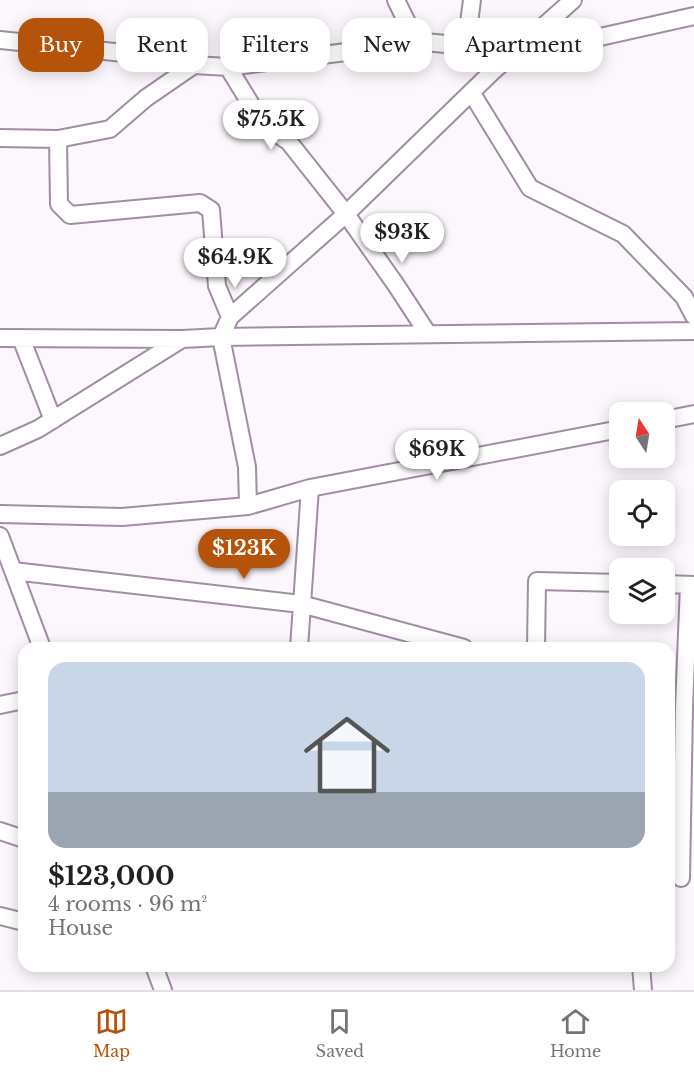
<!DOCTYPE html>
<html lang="en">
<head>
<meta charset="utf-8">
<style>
  body { margin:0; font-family:"Libre Baskerville",serif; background:#f6f6f6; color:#202124; height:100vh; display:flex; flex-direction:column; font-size:22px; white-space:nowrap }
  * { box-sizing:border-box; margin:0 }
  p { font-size:20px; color:#757577 }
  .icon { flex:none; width:33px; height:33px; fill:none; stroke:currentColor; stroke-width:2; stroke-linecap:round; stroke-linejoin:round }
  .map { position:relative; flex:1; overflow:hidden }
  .side { position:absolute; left:18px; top:642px; width:657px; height:330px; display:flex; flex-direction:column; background:#fff; border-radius:18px; box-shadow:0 3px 15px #0003 }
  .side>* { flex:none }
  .banner { position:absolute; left:18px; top:18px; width:658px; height:54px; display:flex; gap:12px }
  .needle { width:39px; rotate:348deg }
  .controls { position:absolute; left:609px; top:402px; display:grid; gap:12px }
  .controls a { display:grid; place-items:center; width:66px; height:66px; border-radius:12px; background:#fff; box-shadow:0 3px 15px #0003; font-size:30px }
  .price { position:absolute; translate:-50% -51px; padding:0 14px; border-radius:21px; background:#fff; color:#222; font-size:20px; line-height:39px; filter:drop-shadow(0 2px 3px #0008) }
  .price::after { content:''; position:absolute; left:50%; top:36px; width:18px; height:14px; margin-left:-9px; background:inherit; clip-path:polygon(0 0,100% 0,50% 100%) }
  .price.current { background:#b45309; color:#fff }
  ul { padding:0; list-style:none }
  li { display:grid; align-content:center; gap:12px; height:318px; padding:0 30px }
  li span { display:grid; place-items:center; height:186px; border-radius:18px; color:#555 }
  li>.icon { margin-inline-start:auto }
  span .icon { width:108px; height:108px; fill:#fffc; stroke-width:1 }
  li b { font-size:26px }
  .tag { padding:0 21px; border-radius:18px; background:#fff; box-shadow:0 3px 15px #0003; font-size:21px; line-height:54px }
  .tag.current { background:#b45309; color:#fff }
  .tab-bar { display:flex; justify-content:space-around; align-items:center; height:84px; border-top:2px solid #e0e0e0; background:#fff; font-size:16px; color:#757577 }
  .tab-bar a { display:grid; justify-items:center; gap:3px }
  .tab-bar .current { color:#b45309 }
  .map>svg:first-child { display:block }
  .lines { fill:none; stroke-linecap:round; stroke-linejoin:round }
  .minor-casing { stroke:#a18da4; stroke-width:20 }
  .minor { stroke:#fff; stroke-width:16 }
</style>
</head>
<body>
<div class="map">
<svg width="694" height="990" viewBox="0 0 694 990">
  <rect width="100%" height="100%" fill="#fcf7fc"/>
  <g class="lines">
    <defs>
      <path id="minor" d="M396,0L417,43
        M600,37L694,16
        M0,40L152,56L194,65L228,67L425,42L466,46L505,60
        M466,46L472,0
        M228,67L263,124L289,142L346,214L396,285L428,334
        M471,92L530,188L623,234L684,297L694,316
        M0,138L58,139L59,204L70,215L200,203L211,210L217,286L230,317
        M58,139L110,129L146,98L194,65
        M0,338L182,339
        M21,338L53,420
        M664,420L694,414
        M0,446L38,429L182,339L221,337L694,331
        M248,506L310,488L620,429
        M0,514L122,517L248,506L247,467L221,337L230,317L346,214L492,72L573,0
        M0,536L42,648
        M13,571L301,604L464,648
        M664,584L694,585
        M299,648L310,488
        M536,648L537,581L620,583
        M0,705L24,700
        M0,831L24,839
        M681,878L684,707L689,585
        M0,916L24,922
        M154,966L163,990
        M641,966L643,990"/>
    </defs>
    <use href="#minor" class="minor-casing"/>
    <use href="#minor" class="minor"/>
  </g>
</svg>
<div class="controls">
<a><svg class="needle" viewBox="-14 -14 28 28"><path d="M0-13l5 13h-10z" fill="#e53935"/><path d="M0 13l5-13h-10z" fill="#757577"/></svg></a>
<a><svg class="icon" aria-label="locate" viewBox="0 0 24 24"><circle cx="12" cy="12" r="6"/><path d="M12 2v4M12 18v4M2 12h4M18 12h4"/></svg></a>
<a><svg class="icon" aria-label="layers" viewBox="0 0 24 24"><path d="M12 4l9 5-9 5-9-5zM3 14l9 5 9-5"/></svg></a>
</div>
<b class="price" style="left:271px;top:151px">$75.5K</b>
<b class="price" style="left:402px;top:264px">$93K</b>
<b class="price" style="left:235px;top:289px">$64.9K</b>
<b class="price" style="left:437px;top:481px">$69K</b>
<b class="price current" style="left:244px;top:580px">$123K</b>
<div class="banner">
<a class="tag current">Buy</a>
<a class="tag">Rent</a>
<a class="tag">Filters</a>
<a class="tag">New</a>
<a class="tag">Apartment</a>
</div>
<section class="side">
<ul>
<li><span style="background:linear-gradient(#c9d6e8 70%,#9aa5b1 0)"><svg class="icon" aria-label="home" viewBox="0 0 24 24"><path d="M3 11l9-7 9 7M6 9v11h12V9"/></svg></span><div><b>$123,000</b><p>4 rooms · 96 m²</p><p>House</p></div></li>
</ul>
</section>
</div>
<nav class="tab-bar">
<a class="current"><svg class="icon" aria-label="map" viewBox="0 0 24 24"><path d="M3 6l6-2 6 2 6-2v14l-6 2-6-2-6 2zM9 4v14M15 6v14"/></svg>Map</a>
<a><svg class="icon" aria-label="saved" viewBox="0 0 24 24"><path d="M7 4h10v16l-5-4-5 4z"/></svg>Saved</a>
<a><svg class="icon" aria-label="home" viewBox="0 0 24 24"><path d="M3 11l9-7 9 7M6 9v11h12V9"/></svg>Home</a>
</nav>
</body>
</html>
